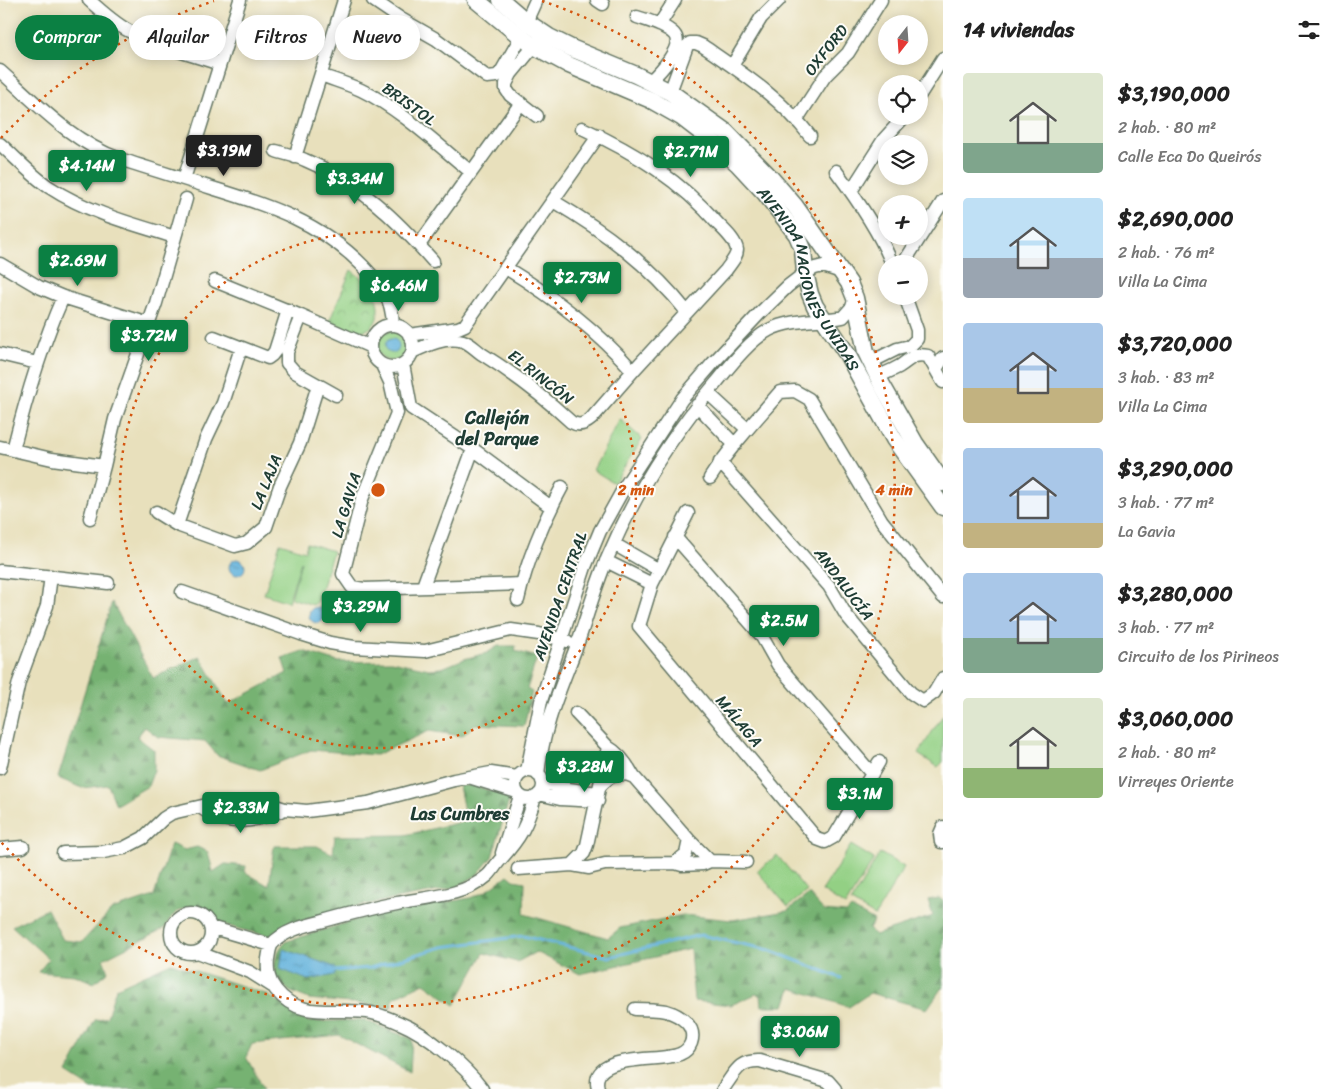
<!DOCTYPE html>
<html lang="es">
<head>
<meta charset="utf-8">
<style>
  body { margin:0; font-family:Sriracha,sans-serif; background:#f6f6f6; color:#222; height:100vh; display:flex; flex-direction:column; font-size:19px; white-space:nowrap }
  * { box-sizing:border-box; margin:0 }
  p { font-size:16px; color:#767676 }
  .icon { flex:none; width:28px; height:28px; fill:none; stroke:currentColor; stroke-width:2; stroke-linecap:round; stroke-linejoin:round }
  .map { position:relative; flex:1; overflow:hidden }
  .side { display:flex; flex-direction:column; background:#fff; width:400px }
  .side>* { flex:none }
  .guide { position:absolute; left:15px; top:15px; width:475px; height:45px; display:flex; gap:10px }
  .needle { width:32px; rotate:197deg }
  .buttons { position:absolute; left:878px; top:15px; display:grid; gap:10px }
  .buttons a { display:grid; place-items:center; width:50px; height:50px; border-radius:50%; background:#fff; box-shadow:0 2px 12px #0003; font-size:25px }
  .price { position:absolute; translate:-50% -42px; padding:0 11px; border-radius:5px; background:#0b8043; color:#fff; font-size:16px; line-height:32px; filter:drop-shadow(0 1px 2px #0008) }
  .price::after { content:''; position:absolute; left:50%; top:30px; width:15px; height:11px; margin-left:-8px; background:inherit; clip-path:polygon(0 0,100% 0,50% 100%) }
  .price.on { background:#222; color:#fff }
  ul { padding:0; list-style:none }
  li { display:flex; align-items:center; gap:15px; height:125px; padding:0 20px }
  li span { display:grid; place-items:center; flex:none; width:140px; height:100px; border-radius:5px; color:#555 }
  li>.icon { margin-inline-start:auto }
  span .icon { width:60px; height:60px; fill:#fffc; stroke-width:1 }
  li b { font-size:21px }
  h2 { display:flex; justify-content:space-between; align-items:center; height:60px; padding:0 20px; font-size:21px }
  .tag { padding:0 18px; border-radius:22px; background:#fff; box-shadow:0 2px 12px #0003; font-size:18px; line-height:45px }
  .tag.on { background:#0b8043; color:#fff }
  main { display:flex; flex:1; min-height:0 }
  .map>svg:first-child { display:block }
  .green { fill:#93d084; stroke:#59865c }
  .forest { fill:url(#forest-firs); stroke:#4a7853 }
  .park { fill:url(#park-crowns); stroke:#59865c }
  .water { fill:url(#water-ripples); stroke:#407788 }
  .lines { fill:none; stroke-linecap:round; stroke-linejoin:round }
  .stream { stroke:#60b1db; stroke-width:3 }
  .minor-casing { stroke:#657664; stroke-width:15 }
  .tertiary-casing { stroke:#657664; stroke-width:19 }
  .minor { stroke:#fff; stroke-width:12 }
  .tertiary { stroke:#fff; stroke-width:16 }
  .ring { fill:none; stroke:#d45610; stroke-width:2.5; stroke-dasharray:2.5 5 }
  .labels { text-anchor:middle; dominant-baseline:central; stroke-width:4; stroke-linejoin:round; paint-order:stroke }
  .street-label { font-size:16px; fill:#1f3d34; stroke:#fdfcf7 }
  .neighbourhood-label { font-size:18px; font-weight:bold; fill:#1f3d34; stroke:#fdfcf7 }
  .centre { fill:#d45610; stroke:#fdfcf7; stroke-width:2.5 }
  .ring-label { font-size:15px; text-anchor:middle; font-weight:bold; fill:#d45610; stroke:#fdfcf7; stroke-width:4; stroke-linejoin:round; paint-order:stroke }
</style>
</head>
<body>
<main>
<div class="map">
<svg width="943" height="1089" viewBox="0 0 943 1089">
  <defs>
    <pattern id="forest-firs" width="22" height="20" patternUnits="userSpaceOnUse" patternTransform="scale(1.25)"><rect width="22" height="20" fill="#76b272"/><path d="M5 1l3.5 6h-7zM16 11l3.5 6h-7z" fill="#60925e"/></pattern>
    <pattern id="park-crowns" width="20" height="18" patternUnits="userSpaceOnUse" patternTransform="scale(1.25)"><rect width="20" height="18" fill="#93d084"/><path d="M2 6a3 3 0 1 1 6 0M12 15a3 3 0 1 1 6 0" fill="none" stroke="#77aa6d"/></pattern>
    <pattern id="water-ripples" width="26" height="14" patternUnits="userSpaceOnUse" patternTransform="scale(1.25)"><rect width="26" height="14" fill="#60b1db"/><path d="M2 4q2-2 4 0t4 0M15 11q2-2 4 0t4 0" fill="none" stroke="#4f91b2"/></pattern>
  </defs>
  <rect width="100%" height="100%" fill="#fdfcf7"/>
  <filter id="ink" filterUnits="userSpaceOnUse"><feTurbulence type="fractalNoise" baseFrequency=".02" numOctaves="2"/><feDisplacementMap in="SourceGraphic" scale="10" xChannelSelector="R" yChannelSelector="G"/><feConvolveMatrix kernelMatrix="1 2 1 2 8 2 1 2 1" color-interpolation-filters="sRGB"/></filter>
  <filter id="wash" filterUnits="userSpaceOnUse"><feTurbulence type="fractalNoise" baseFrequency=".0096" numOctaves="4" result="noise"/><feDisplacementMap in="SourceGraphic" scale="20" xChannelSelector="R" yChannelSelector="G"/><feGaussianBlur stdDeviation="1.12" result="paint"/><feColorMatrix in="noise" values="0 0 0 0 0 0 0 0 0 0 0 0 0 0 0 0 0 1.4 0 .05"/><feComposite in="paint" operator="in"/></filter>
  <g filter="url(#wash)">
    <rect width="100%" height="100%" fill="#e8e0bc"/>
    <path class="green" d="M377 346a15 15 0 1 1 30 0a15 15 0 1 1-30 0Z
      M620,419L642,439L614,483L593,470Z
      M280,543L305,551L307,543L333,551L317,602L313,605L291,598L301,562L288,602L264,594Z
      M943,715V762L938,767L918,754Z
      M851,845L874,859L845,906L822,891Z
      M880,853L904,867L875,916L851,902Z
      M777,855L807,891L788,907L757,871Z"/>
    <path class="forest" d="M112,602L153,678L200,656L228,704L287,673L282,658L303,651L338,662L391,661L429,669L442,668L464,659L487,653L498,646H516L515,651L537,657L527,689L532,692L524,726L475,724L462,736L429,731L376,755L311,750L260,770L217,755L205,741L158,737L145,727L137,737L154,750V770L148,786L116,805L108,785L82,788L58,778Z
      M472,785L510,797L492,857L477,875L455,888L346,908L298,922L272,937C254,932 235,929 218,922C213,920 211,915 206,913C187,902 173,910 165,928L103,959L108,971L94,983L75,975L38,972L49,959L12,926L47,909L63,940L82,942L112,910L154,896L171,844L185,850L197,847L208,852L213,872L225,864L246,866L245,872L269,886L274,846H317L333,854L335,836L405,835L466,821L459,786Z
      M508,875L514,880L525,882L524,914L608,938L620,928L683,915L732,920L787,911L809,894L824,911L846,913L851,908L874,921L869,929L875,935L933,916L928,900L939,898L943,901V986L927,1009L870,993L849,1007L791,988L785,1006H762L761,995L756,994L731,1005L694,1001L690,949L580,974L536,952L517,962L484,953L455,1005L424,983L393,998L392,1007L309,999L289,991L275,977C274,963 275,953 285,942L362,918L470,898L485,892Z
      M171,963L266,994L309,1022L363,1020L412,1039L410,1072L339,1035L252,1044L246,1057L264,1089H92L67,1073L95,1020L107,1017L116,988Z"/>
    <path class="park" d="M351,270C357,275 364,279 369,285C381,298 384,331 359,331C349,331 339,326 329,322Z"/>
    <path class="water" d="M385 346a7 7 0 1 1 14 0a7 7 0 1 1-14 0Z
      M229 567a8 8 0 1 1 16 0a8 8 0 1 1-16 0Z
      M309 615a8 8 0 1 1 16 0a8 8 0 1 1-16 0Z
      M283,949L335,967V975L308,980L280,969Z"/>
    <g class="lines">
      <path class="stream" d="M333,971L370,968L442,947L523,936L609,957L701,935L769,950L841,978"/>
    </g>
  </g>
  <g filter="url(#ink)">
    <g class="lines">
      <defs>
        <path id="minor" d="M89,0C101,11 114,23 129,31C157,46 189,54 220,64
          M373,0L401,19L436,39L487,77L497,76L501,72L521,37
          M597,0L603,4
          M637,17C649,21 665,25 674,34C685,46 659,73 650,81
          M526,22L536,0
          M659,25L675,0
          M732,66L761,18L779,0
          M0,71C37,104 72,142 120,159C150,169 181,178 212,188C268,205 320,222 363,266C382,286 392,297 393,325
          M321,75C334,80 348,84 361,90C399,108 438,145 471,172
          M670,92L687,46L690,43H696L703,46C742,73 781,98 810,136
          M919,96L943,58
          M537,116L510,95L506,89V84L511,74L539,40
          M797,119L825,76L848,53L881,0
          M0,144C16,158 31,175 49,187C87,212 132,224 175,237
          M276,151C285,154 296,156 305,160C357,181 397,220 433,261
          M295,157L344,0
          M836,171C856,198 880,232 892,264
          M184,179L240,0
          M851,191L884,139L905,116
          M553,201C604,231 650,265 687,312
          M419,245L521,103
          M0,264L39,287L63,297L149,324
          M903,264L943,201
          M506,268C552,296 597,330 633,371
          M215,281L301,316L371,347
          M301,316L287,352V363L295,372L336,395
          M371 346a21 21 0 1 1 42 0a21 21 0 1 1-42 0Z
          M409,335L458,328L465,325L599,135
          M214,337L268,358L272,355L275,351L288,310
          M412,352C427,345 446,336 463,341C470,343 476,350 482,354C514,374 543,396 571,422C578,426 584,425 591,419L633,371L726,270C730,264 737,257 737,250C736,241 725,231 719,225C680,180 636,153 582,128
          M0,354L37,363
          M871,362L897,349L910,346L917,339V330L905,296
          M403,364L411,408L473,449L551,507
          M382,365L390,382L397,413L362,499L343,574L352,587L364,589L522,584
          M936,369L943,358
          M878,377C885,373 893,370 900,366C911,359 913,353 928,356L943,382
          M708,393L747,429
          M697,405L735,445
          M0,447L52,459L104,466
          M13,450C26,398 41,347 63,297
          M720,462L829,586L846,615L911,693L923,701L934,693L943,678
          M710,478C730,447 756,420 780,392L795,391L809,399L882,521L943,597
          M156,512L177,525L235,546L247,543L266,527L280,486L300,443L318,385
          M688,513L652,584L639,626L817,839L825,842L834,837L879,762
          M90,518L104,466L115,419L156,303L186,199
          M177,525L206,439L223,403L241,348
          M675,537L761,635L778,665L872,774
          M614,544L652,566L659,569
          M606,561L652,584
          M0,571L108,583
          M423,586L473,449
          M182,592L301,634L330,643L354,647L425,651L511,630L539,634L567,641
          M518,600C526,563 544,520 562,487
          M576,713L608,747C619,753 628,766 634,777L689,840L710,861
          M0,768L19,682L47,606L51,576
          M527,771L541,701L585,567L600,531L625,486L682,399L713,363L760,313L788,286L805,273L815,268L823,266L842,272
          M515 785a14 14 0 1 1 28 0a14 14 0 1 1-28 0Z
          M538,775C543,726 560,690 577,645C587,617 595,587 607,559C634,495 671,436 716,383C730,366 749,341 769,330C792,318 819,322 843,317L852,307L855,298
          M472,778L517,792
          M542,781L562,788L597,793
          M601,785C611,774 621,771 634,777
          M539,794L560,799L598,801
          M200,807C205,810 211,815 217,817C239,826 265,818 285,809
          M943,827L940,834L941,842H943
          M0,849L23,847
          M63,853L103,852L124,848L143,838L164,818L172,813L211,804L272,805L285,809L307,811L368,803L454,780L491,773L517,777
          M502,853L520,796
          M675,863L686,854L689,840
          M572,865L584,853L587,845L608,747
          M518,869L572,865L589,868L605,864L675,863L682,865L703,864L710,861L746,862
          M171 933a20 20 0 1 1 40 0a20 20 0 1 1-40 0Z
          M210,927L271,945
          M197,952L250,972L272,986
          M482,1089C465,1066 427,1034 400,1023C391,1019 381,1015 372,1013C338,1006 301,1022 276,990C268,980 267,971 268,959C269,954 269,949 272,944C283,931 304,926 320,922C345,915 371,908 397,903C426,897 463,897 487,876C492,872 496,864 501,859C521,837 527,825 535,797
          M598,1089C588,1052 660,1063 680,1054C685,1052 689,1048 691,1043C697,1026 680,1015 666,1011C655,1009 646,1009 635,1009
          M723,1089C735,1073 738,1060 760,1061L828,1081L835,1089"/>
        <g id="tertiary">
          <path id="s1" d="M476,0L521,37L534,46L569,65L651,100L681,117L711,140L738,164L765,193L797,235L803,249L805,273L810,294L815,306L847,354L894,439L943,507"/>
          <path d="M501,0L528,23L549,37L571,48L636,75L670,92L726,132L769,176L795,206L849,283L855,298L866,352L882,385L915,443L943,483"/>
        </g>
      </defs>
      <use href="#minor" class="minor-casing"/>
      <use href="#tertiary" class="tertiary-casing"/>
      <use href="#minor" class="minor"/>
      <use href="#tertiary" class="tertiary"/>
    </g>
  </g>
  <g class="ring">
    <circle cx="378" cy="490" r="258"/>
    <path d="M1 138A516 516 0 0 1 214 1M542 1A516 516 0 1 1 1 842"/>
  </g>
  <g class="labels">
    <g class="street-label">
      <text transform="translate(826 50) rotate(-52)">OXFORD</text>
      <text transform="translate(409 104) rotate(36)">BRISTOL</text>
      <text stroke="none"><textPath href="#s1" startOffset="449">AVENIDA NACIONES UNIDAS</textPath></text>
      <text transform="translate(541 377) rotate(38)">EL RINCÓN</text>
      <text transform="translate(266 482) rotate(-68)">LA LAJA</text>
      <text transform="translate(346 505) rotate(-73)">LA GAVIA</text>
      <text transform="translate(844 584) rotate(53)">ANDALUCÍA</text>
      <text transform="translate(560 596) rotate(-71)">AVENIDA CENTRAL</text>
      <text transform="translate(739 721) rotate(50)">MÁLAGA</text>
    </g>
    <g class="neighbourhood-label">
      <text x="497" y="418">Callejón<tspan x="497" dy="21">del Parque</tspan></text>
      <text x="460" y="814">Las Cumbres</text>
    </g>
  </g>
  <circle cx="378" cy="490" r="8" class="centre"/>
  <g class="ring-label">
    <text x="636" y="495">2 min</text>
    <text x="894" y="495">4 min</text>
  </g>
</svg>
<div class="buttons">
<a><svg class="needle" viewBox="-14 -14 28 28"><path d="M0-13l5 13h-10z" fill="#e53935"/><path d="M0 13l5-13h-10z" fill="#767676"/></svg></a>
<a><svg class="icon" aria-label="locate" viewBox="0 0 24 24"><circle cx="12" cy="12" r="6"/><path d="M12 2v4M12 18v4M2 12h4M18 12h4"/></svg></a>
<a><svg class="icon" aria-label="layers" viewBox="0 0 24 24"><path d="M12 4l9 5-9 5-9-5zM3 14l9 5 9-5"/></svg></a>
<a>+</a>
<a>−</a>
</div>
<b class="price on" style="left:224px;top:177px">$3.19M</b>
<b class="price" style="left:691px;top:178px">$2.71M</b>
<b class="price" style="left:87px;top:192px">$4.14M</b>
<b class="price" style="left:355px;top:205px">$3.34M</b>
<b class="price" style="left:78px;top:287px">$2.69M</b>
<b class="price" style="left:582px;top:304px">$2.73M</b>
<b class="price" style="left:399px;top:312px">$6.46M</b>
<b class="price" style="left:149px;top:362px">$3.72M</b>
<b class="price" style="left:361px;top:633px">$3.29M</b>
<b class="price" style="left:784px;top:647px">$2.5M</b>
<b class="price" style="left:585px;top:793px">$3.28M</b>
<b class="price" style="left:860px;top:820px">$3.1M</b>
<b class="price" style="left:241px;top:834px">$2.33M</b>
<b class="price" style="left:800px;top:1058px">$3.06M</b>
<div class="guide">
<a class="tag on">Comprar</a>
<a class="tag">Alquilar</a>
<a class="tag">Filtros</a>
<a class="tag">Nuevo</a>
</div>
</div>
<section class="side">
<h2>14 viviendas<svg class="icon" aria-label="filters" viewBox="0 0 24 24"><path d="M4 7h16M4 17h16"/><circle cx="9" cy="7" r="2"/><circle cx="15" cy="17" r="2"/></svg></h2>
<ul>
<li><span style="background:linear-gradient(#dfe7d0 70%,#7fa58c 0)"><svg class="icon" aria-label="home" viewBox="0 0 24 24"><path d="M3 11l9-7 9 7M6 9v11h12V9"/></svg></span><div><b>$3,190,000</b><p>2 hab. · 80 m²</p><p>Calle Eca Do Queirós</p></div></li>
<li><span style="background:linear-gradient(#bfe0f5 60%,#9aa5b1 0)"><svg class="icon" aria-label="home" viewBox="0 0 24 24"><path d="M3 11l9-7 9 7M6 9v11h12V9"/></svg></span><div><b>$2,690,000</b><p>2 hab. · 76 m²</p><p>Villa La Cima</p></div></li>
<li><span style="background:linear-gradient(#a9c7e8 65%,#c2b280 0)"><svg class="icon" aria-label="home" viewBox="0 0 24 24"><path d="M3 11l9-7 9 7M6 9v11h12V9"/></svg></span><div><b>$3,720,000</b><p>3 hab. · 83 m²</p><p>Villa La Cima</p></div></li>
<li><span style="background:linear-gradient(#a9c7e8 75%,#c2b280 0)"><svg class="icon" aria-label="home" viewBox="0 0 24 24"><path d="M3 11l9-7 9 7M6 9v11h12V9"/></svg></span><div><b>$3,290,000</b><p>3 hab. · 77 m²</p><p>La Gavia</p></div></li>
<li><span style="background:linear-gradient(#a9c7e8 65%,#7fa58c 0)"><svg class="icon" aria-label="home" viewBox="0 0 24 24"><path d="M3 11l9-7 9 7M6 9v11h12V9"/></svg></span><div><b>$3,280,000</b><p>3 hab. · 77 m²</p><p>Circuito de los Pirineos</p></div></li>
<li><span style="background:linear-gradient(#dfe7d0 70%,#8fb573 0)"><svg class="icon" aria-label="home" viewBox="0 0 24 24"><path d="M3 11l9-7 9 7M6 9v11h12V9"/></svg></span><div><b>$3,060,000</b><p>2 hab. · 80 m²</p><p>Virreyes Oriente</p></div></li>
</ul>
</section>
</main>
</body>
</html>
